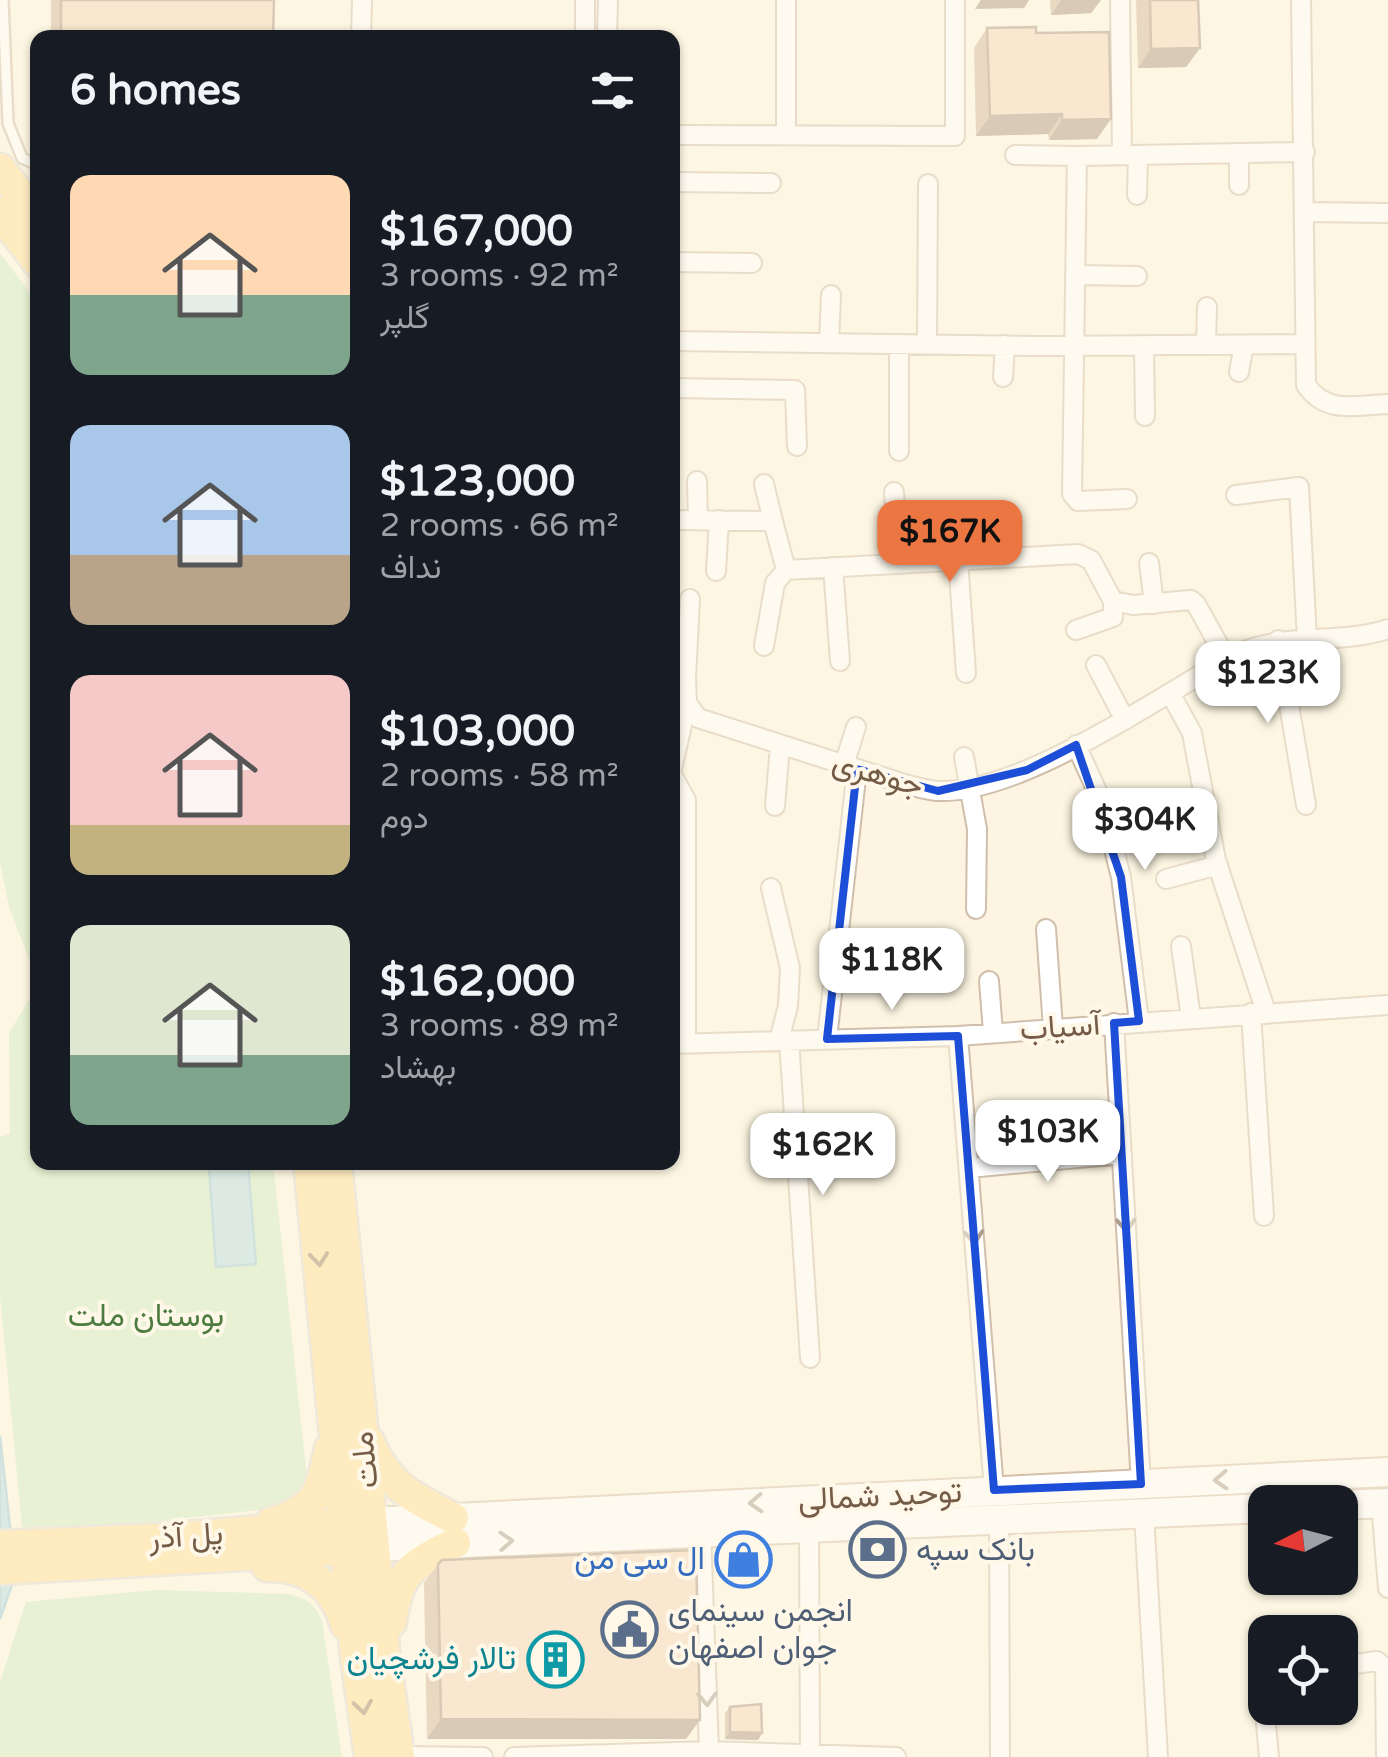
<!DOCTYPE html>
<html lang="en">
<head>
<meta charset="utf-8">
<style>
  body { margin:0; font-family:"Varela Round",Vazirmatn,sans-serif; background:#20242c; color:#f1f3f6; height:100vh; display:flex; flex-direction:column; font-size:38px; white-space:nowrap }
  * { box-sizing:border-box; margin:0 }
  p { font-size:32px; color:#9ea1a6 }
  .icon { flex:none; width:55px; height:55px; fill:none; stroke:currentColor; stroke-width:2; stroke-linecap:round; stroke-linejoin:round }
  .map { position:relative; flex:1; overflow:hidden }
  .drawer { position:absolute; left:30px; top:30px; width:650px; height:1140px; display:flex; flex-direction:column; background:#171b24; border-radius:20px; box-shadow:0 2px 8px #0004 }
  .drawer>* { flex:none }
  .needle { width:65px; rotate:264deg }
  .fabs { position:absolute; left:1248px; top:1485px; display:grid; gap:20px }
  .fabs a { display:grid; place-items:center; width:110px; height:110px; border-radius:20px; background:#171b24; box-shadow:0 2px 8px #0004; font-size:50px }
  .price { position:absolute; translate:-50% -85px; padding:0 22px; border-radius:20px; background:#fff; color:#222; font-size:32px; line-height:65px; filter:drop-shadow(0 2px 5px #0008) }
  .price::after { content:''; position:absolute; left:50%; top:60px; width:30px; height:22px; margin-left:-15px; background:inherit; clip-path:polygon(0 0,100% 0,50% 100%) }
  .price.active { background:#ec7642; color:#111 }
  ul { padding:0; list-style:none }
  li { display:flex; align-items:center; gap:30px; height:250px; padding:0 40px }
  li span { display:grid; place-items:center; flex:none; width:280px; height:200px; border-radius:20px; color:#555 }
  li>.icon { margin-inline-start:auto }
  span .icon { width:120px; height:120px; fill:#fffc; stroke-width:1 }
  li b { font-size:42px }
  h2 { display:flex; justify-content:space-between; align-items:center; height:120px; padding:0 40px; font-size:42px }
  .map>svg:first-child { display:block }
  .green { fill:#ceebc0 }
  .water { fill:#b6dce7; stroke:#9bcad9; stroke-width:2.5 }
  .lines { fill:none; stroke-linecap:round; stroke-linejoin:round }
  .service-casing { stroke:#d0bfab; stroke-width:14 }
  .minor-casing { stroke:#d0bfab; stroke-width:22 }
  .secondary-casing { stroke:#d4bfa8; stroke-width:32 }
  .primary-casing { stroke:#ded8d3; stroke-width:35 }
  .service { stroke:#fff; stroke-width:9 }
  .minor { stroke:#fff; stroke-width:18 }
  .secondary { stroke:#fff; stroke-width:28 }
  .primary { stroke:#fee197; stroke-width:30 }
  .wall { fill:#d1b79e }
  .shaded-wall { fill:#aa9581 }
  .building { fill:#f3d5b8; stroke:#aa9581; stroke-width:2.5 }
  .oneway { stroke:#ac9d91 }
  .oneway2 { stroke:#9e845f }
  .marked { fill:none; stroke:#1d4ed8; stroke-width:8; stroke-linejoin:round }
  .labels { text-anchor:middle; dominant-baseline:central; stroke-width:8; stroke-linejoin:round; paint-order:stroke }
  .street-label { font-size:32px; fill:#755c47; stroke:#fff8e9 }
  .park-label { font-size:32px; fill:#4c7c3f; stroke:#fff8e9 }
  .service-label { font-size:32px; fill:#4e5e75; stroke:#fff8e9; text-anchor:start }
  .shop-label { font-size:32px; fill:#366cbe; stroke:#fff8e9; text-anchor:end }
  .culture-label { font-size:32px; fill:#0d838f; stroke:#fff8e9; text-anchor:end }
</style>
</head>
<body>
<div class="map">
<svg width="1388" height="1757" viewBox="0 0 1388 1757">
  <rect width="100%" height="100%" fill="#fdf5e2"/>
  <path class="green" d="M0,253L38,304V1162L273,1163L307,1478L304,1490L294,1506L135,1524L22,1527L0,1295V1137L10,1134L9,1033L30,998V962L9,907L0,862Z
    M156,1590L287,1594C306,1598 315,1603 322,1621L342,1757H0V1682L26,1602Z"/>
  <path class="water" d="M248,1163L256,1264L216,1267L209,1165Z
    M0,1436L14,1563L13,1582L0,1619Z"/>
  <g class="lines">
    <defs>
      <path id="service" d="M3,0L8,123L22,158L38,165"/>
      <path id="minor" d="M1120,0L1122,155
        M1301,0L1306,385C1327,415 1355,405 1388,404
        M361,38L362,0
        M585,38V0
        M607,38L608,0
        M672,135L955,136V0
        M786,135V0
        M1239,153V185
        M1015,155L1077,156
        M672,182L771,183
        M1137,195L1138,155
        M1304,212L1388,213
        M672,262L752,263
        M1075,275L1137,276
        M672,341L1039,346L1304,344
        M829,343L831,295
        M927,344L928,184
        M1144,345L1145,416
        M1206,345L1207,307
        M1239,372L1244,345
        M1003,377L1005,345
        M672,388L795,390L797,446
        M899,451V344
        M697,481L698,520
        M764,484L773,521
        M894,492L898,564
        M1236,495L1299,487L1307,639
        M1127,499L1078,501L1072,494L1077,156L1305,152
        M672,520L773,521L786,570L1078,554L1091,560L1113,601L1133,605L1191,600L1196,604L1227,660
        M958,560L966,673
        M1149,563L1154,604
        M833,567L840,661
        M716,571L719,520
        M1076,630L1113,617V601
        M1278,640L1306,805
        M764,646L775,583L786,570
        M1096,665L1125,720
        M672,669L686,678L687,703L698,718L908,785C917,787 928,790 937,791C1009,794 1119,723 1180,687C1199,676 1219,662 1239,653C1288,632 1339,645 1388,629
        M686,678L690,599
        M1170,693L1192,733L1216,860L1266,1012
        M1076,745L1102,802L1121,877L1139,1021
        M964,757L977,829L976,909
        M844,765L856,727
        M672,769L687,703
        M672,775L686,800V1043
        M775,806L780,745
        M1166,879L1218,865
        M771,888L790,968L788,1006L779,1040
        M1046,929L1053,1028
        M1181,946L1191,1018
        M989,981L993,1032
        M1251,1013L1264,1216
        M1114,1023L1141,1484
        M958,1036L994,1490
        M827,1039L857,769
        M789,1040L810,1358
        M672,1044L958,1036L1388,1005
        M969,1168L1122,1154
        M1381,1503L1388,1588
        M1144,1514L1158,1757
        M999,1519L1000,1757
        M809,1526L810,1754
        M701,1532L709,1751
        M1321,1626V1632
        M1340,1666L1377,1661L1385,1668L1386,1757
        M1262,1679L1269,1757
        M399,1756L483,1757
        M514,1757L709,1751L896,1757"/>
      <path id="secondary" d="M1340,1505L1388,1503
        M372,1522L1388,1472
        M374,1547L1265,1508"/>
      <path id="primary" d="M0,169L38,218
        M0,213L38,262
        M309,1162L356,1657L370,1757
        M336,1162L385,1659L399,1757
        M369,1442C388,1487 412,1497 453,1518
        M271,1523C318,1509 320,1493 330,1449
        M0,1546L161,1539L361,1523
        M267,1566C308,1565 335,1586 346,1625
        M0,1569L366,1548
        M391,1622C398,1571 412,1565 455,1543"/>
    </defs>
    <use href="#service" class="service-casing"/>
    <use href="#minor" class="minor-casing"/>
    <use href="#secondary" class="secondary-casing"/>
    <use href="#primary" class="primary-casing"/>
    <use href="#service" class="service"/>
    <use href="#minor" class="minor"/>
    <use href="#secondary" class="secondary"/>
    <use href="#primary" class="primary"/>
  </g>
  <path class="wall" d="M51,0H274L273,38H51Z
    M1050,0H1101L1091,13L1051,15Z
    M1136,0H1198L1200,48L1186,67L1138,68Z
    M987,28L1036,33L1097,139L1049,140L1048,134L976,136L974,48Z
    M438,1564L686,1739H427L424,1583Z
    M730,1707L762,1733L758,1740L725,1739V1713Z"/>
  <path class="shaded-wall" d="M981,0H1029L1024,8L975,9Z
    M1061,0H1101L1091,13L1051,15Z
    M1200,48L1186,67L1138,68L1151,49Z
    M1062,114L1048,134L976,136L990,116Z
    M1111,119L1097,139L1049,140L1062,120Z
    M441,1719L700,1720L686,1739H427Z
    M730,1732L762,1733L758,1740L725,1739Z"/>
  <path class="building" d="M61,0H274L273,38H61Z
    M1150,0H1198L1200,48L1151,49Z
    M1036,27V33L1109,32L1111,119L1062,120V114L990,116L987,28Z
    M696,1550L700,1720L441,1719L438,1564L442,1560Z
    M761,1704L762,1733L730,1732V1707Z"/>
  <defs><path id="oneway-chevron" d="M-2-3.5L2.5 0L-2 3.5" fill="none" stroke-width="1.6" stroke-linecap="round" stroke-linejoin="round" transform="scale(2.5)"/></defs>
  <g class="oneway">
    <use href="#oneway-chevron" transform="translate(1126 1225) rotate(87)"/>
    <use href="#oneway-chevron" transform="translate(974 1237) rotate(85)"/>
    <use href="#oneway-chevron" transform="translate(1221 1480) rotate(177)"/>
    <use href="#oneway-chevron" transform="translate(756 1503) rotate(177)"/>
    <use href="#oneway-chevron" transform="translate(506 1541) rotate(-3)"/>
    <use href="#oneway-chevron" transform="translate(707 1699) rotate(88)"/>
  </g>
  <g class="oneway2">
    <use href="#oneway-chevron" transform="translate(319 1259) rotate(84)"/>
    <use href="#oneway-chevron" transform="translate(363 1707) rotate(82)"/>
  </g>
  <path d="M0 0H1388V1757H0ZM1076,745L1121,877L1139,1021L1114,1023L1141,1484L994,1490L958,1036L827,1039L857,769L938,791L1027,770Z" fill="#fdf5e2" fill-opacity=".55" fill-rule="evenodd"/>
  <path class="marked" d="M1076,745L1121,877L1139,1021L1114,1023L1141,1484L994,1490L958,1036L827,1039L857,769L938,791L1027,770Z"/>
  <defs>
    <symbol id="bank-ring" viewBox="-11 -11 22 22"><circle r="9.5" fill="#fff8e9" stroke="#5c6f8a" stroke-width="1.5"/><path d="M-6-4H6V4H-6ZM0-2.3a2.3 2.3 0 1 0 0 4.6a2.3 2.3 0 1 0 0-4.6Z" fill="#5c6f8a"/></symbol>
    <symbol id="shop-ring" viewBox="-11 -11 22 22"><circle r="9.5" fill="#fff8e9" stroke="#3f7fe0" stroke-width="1.5"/><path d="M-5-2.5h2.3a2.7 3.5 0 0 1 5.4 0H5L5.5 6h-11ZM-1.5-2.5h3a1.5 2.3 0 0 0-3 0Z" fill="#3f7fe0"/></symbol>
    <symbol id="civic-ring" viewBox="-11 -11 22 22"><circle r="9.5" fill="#fff8e9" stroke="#5c6f8a" stroke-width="1.5"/><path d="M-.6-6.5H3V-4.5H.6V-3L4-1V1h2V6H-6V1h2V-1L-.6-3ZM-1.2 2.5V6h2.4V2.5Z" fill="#5c6f8a"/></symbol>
    <symbol id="building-ring" viewBox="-11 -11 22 22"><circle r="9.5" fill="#fff8e9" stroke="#0f9aa8" stroke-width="1.5"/><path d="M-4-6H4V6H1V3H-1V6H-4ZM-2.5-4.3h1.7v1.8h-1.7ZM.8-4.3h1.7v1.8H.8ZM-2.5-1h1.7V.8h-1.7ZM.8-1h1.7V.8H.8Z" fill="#0f9aa8"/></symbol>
  </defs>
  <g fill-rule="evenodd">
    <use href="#bank-ring" x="846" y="1518" width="63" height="63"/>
    <use href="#shop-ring" x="712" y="1528" width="63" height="63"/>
    <use href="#civic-ring" x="598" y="1598" width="63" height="63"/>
    <use href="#building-ring" x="524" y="1628" width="63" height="63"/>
  </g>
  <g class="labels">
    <g class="street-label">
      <text transform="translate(878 774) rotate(16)">جوهری</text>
      <text transform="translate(1060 1027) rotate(-4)">آسیاب</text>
      <text transform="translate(365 1460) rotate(-96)">ملت</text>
      <text transform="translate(880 1496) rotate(-3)">توحید شمالی</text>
      <text transform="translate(186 1536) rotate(-4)">پل آذر</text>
    </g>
    <g class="park-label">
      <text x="146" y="1316">بوستان ملت</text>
    </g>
    <g class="service-label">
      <text x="916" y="1550">بانک سپه</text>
      <text x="668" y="1611">انجمن سینمای<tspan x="668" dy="37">جوان اصفهان</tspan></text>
    </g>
    <g class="shop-label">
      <text x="705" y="1559">ال سی من</text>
    </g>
    <g class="culture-label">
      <text x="516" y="1659">تالار فرشچیان</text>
    </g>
  </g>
</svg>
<div class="fabs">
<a><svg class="needle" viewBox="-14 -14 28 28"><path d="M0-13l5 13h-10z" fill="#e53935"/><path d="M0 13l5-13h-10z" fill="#9ea1a6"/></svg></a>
<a><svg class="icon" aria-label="locate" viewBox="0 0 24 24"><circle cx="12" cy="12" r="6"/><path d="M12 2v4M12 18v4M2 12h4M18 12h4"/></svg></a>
</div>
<b class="price active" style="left:950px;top:585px">$167K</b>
<b class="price" style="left:1268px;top:726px">$123K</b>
<b class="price" style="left:1145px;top:873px">$304K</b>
<b class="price" style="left:892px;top:1013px">$118K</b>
<b class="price" style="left:1048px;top:1185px">$103K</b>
<b class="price" style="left:823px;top:1198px">$162K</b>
<section class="drawer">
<h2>6 homes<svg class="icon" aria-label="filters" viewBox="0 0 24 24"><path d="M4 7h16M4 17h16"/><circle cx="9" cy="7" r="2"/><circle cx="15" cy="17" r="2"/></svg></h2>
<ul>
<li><span style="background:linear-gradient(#ffd9b3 60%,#7fa58c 0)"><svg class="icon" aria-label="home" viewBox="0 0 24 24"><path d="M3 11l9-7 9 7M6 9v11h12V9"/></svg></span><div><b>$167,000</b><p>3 rooms · 92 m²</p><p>گلپر</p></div></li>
<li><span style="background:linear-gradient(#a9c7e8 65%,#b9a48a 0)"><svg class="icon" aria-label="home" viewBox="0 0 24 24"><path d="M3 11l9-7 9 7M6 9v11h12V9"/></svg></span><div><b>$123,000</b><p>2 rooms · 66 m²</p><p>نداف</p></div></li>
<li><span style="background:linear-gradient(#f6c9c9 75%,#c2b280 0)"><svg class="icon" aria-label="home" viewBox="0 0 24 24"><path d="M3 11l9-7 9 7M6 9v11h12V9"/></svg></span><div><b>$103,000</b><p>2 rooms · 58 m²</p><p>دوم</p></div></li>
<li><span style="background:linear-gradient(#dfe7d0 65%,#7fa58c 0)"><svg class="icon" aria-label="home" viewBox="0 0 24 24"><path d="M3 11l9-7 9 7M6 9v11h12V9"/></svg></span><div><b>$162,000</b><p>3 rooms · 89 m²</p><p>بهشاد</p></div></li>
</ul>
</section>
</div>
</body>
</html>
